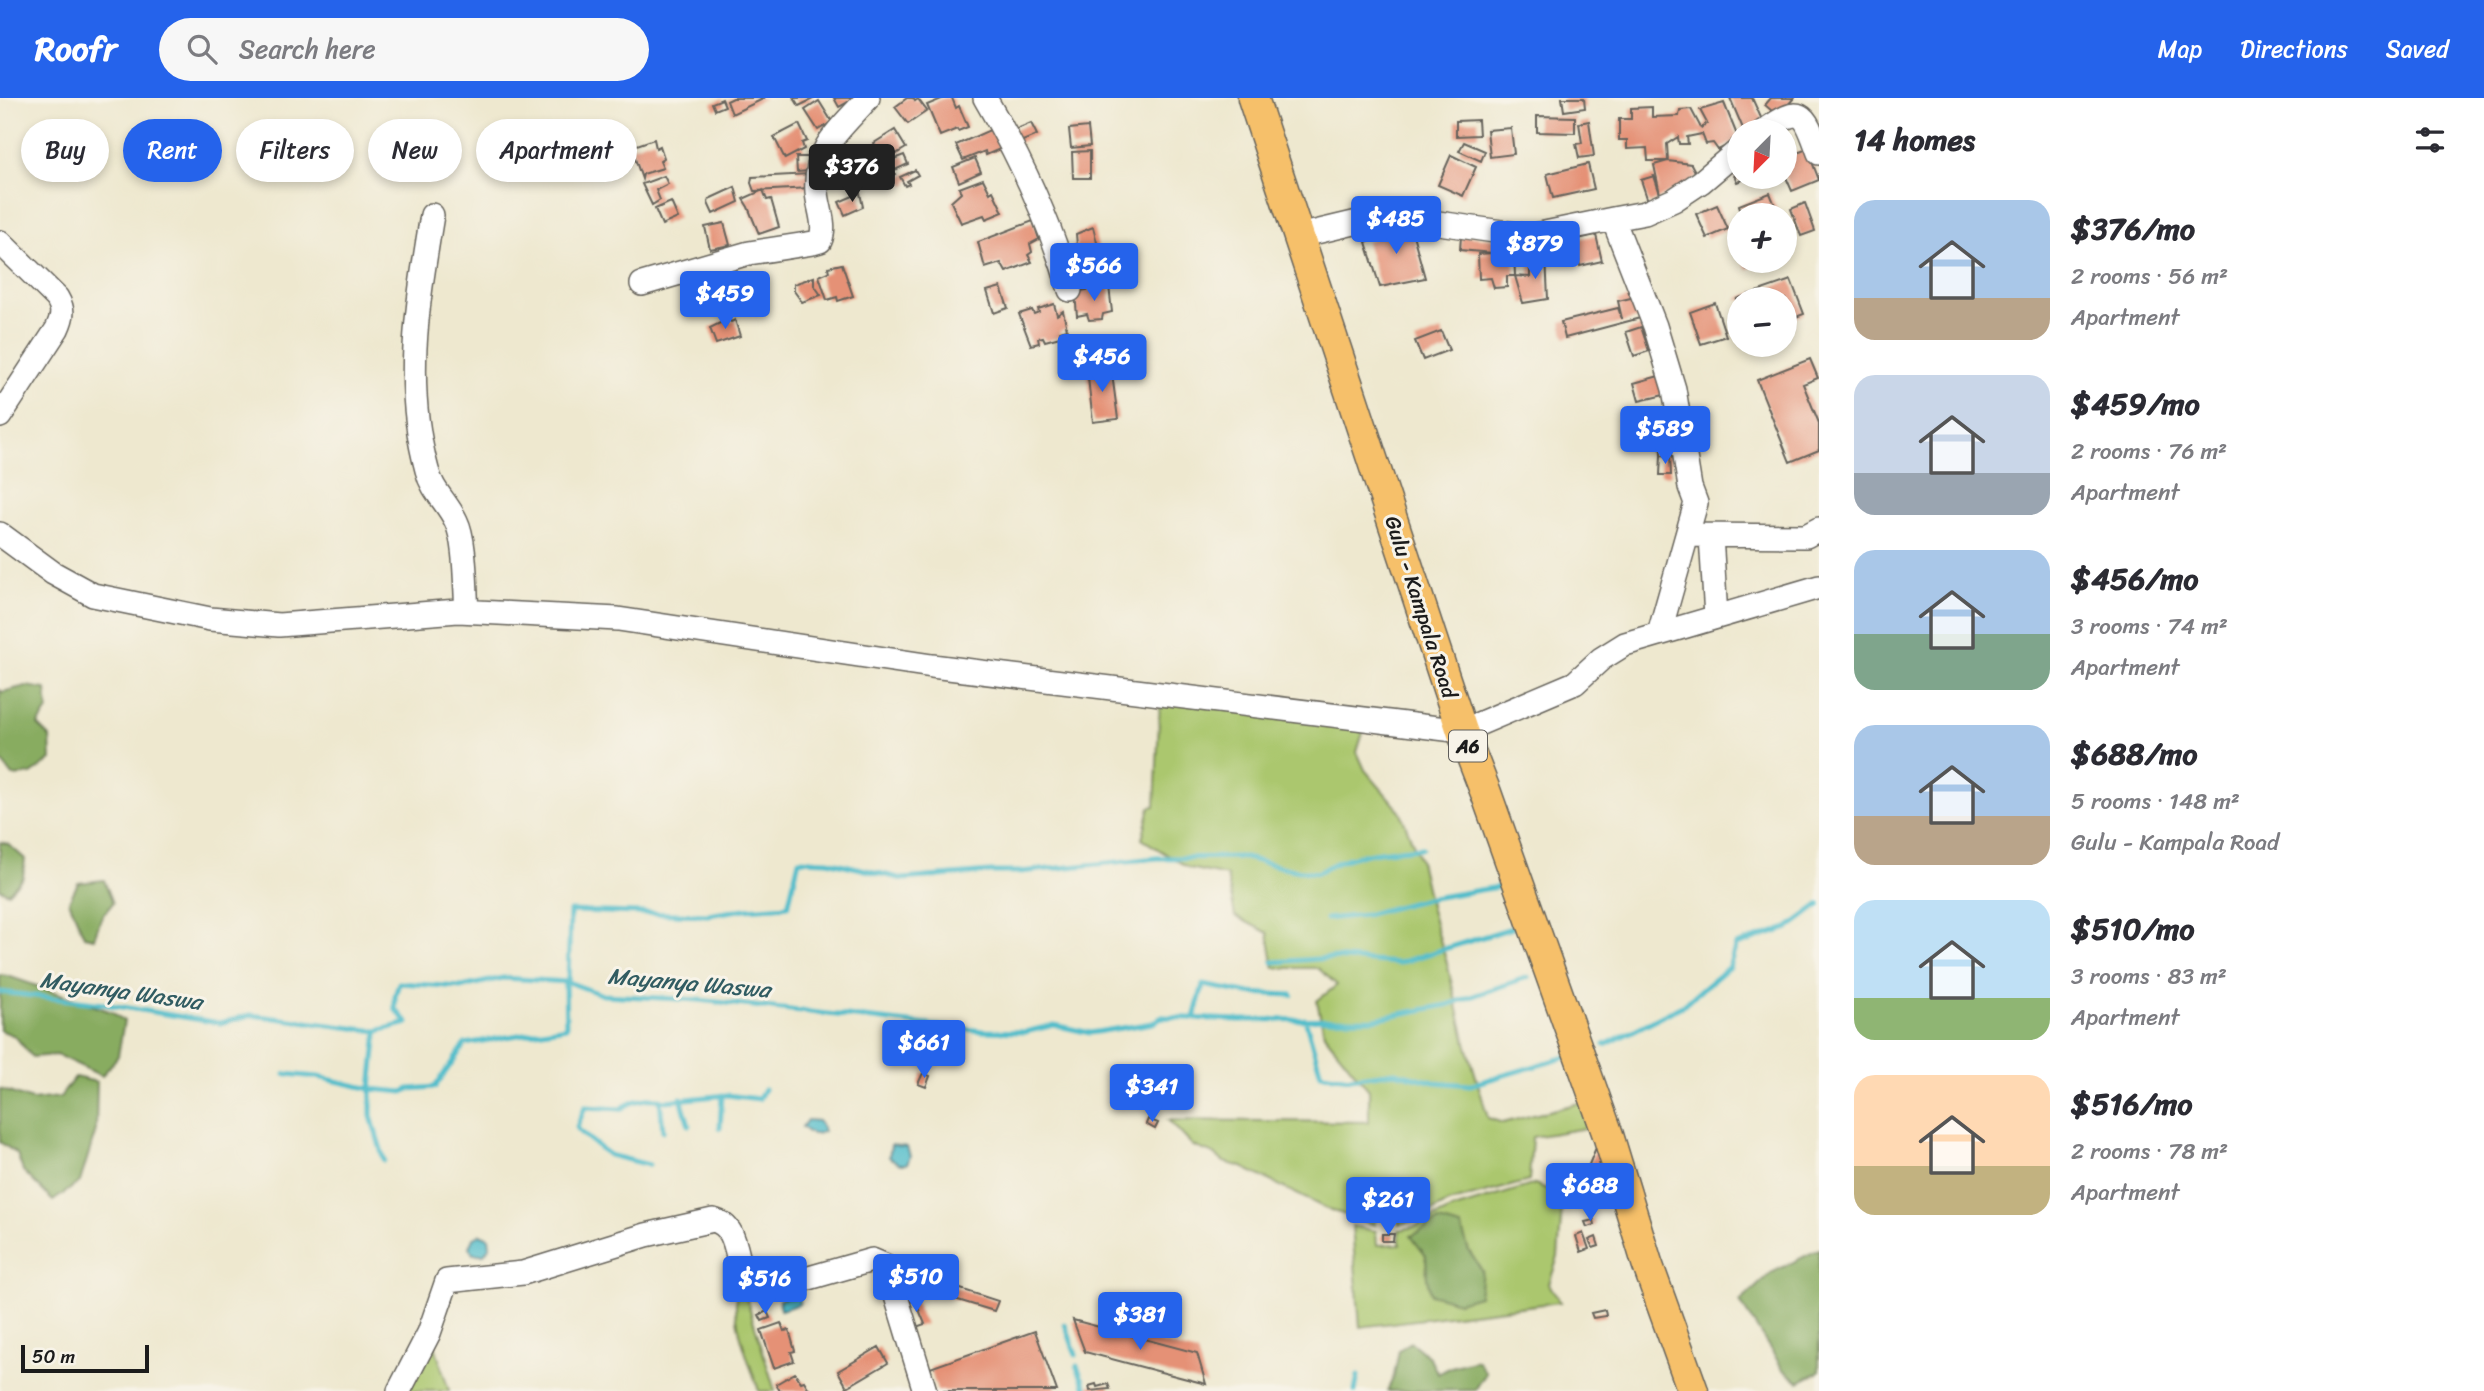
<!DOCTYPE html>
<html lang="en">
<head>
<meta charset="utf-8">
<style>
  body { margin:0; font-family:Sriracha,sans-serif; background:#f7f7f7; color:#2b2b33; height:100vh; display:flex; flex-direction:column; font-size:26px; white-space:nowrap }
  * { box-sizing:border-box; margin:0 }
  p { font-size:23px; color:#7c7c81 }
  .icon { flex:none; width:38px; height:38px; fill:none; stroke:currentColor; stroke-width:2; stroke-linecap:round; stroke-linejoin:round }
  .map { position:relative; flex:1; overflow:hidden }
  .drawer { display:flex; flex-direction:column; background:#fff; width:665px }
  .drawer>* { flex:none }
  .hud { position:absolute; left:21px; top:21px; width:665px; height:63px; display:flex; gap:14px }
  .needle { width:46px; rotate:204deg }
  .fabs { position:absolute; left:1727px; top:21px; display:grid; gap:14px }
  .fabs a { display:grid; place-items:center; width:70px; height:70px; border-radius:50%; background:#fff; box-shadow:0 4px 10px #0003; font-size:35px }
  .scale { position:absolute; left:21px; bottom:18px; width:128px; box-sizing:border-box; padding-left:7px; border:4px solid #1c1c1c; border-top:0; font-size:19px; line-height:24px; white-space:nowrap; color:#1c1c1c; -webkit-text-stroke:5px #f7f3e8; paint-order:stroke }
  .price { position:absolute; translate:-50% -60px; padding:0 16px; border-radius:7px; background:#2563eb; color:#fff; font-size:23px; line-height:46px; filter:drop-shadow(0 2px 4px #0008) }
  .price::after { content:''; position:absolute; left:50%; top:42px; width:21px; height:16px; margin-left:-10px; background:inherit; clip-path:polygon(0 0,100% 0,50% 100%) }
  .price.selected { background:#222; color:#fff }
  ul { padding:0; list-style:none }
  li { display:flex; align-items:center; gap:21px; height:175px; padding:0 35px }
  li span { display:grid; place-items:center; flex:none; width:196px; height:140px; border-radius:21px; color:#555 }
  li>.icon { margin-inline-start:auto }
  span .icon { width:84px; height:84px; fill:#fffc; stroke-width:1 }
  li b { font-size:30px }
  h2 { display:flex; justify-content:space-between; align-items:center; height:84px; padding:0 35px; font-size:30px }
  .pill { padding:0 24px; border-radius:32px; background:#fff; box-shadow:0 4px 10px #0003; font-size:24px; line-height:63px }
  .pill.selected { background:#2563eb; color:#fff }
  header { display:flex; align-items:center; gap:42px; box-sizing:border-box; height:98px; padding:0 35px; background:#2563eb; color:#fff }
  header strong { font-size:33px }
  nav { display:flex; gap:38px; margin-inline-start:auto; font-size:24px }
  .search { width:490px; height:63px; background:#f7f7f7; display:flex; align-items:center; gap:18px; box-sizing:border-box; padding:0 24px; border-radius:38px; color:#7c7c81; font-size:26px }
  main { display:flex; flex:1; min-height:0 }
  .map>svg:first-child { display:block }
  .green { fill:#abc76e; stroke:#647245; stroke-width:2; fill-rule:evenodd }
  .forest { fill:#88ac61; stroke:#52643e; stroke-width:2 }
  .water { fill:#51bdcb; stroke:#366c74; stroke-width:2 }
  .lines { fill:none; stroke-linecap:round; stroke-linejoin:round }
  .stream { stroke:#51bdcb; stroke-width:5 }
  .building { fill:#e59176 }
  .minor-casing { stroke:#66635b; stroke-width:26 }
  .major-casing { stroke:#66635b; stroke-width:33 }
  .minor { stroke:#fff; stroke-width:23 }
  .major { stroke:#f6c06b; stroke-width:30 }
  .labels { text-anchor:middle; dominant-baseline:central; stroke-width:6; stroke-linejoin:round; paint-order:stroke }
  .shield { fill:#f7f3e8; stroke:#5e5c59; stroke-width:2 }
  .shield-label { font-size:19px; font-weight:bold; fill:#1c1c1c }
  .street-label { font-size:21px; fill:#1c1c1c; stroke:#f7f3e8 }
  .water-label { font-size:23px; font-style:italic; fill:#315c62; stroke:#f7f3e8 }
</style>
</head>
<body>
<header>
<strong>Roofr</strong>
<div class="search"><svg class="icon" aria-label="search" viewBox="0 0 24 24"><circle cx="10" cy="10" r="6"/><path d="M15 15l6 6"/></svg>Search here</div>
<nav><a>Map</a><a>Directions</a><a>Saved</a></nav>
</header>
<main>
<div class="map">
<svg width="1819" height="1293" viewBox="0 0 1819 1293">
  <rect width="100%" height="100%" fill="#f7f3e8"/>
  <filter id="ink" filterUnits="userSpaceOnUse"><feTurbulence type="fractalNoise" baseFrequency=".0143" numOctaves="2"/><feDisplacementMap in="SourceGraphic" scale="14" xChannelSelector="R" yChannelSelector="G"/><feConvolveMatrix kernelMatrix="1 2 1 2 8 2 1 2 1" color-interpolation-filters="sRGB"/></filter>
  <filter id="wash" filterUnits="userSpaceOnUse"><feTurbulence type="fractalNoise" baseFrequency=".00686" numOctaves="4" result="noise"/><feDisplacementMap in="SourceGraphic" scale="28" xChannelSelector="R" yChannelSelector="G"/><feGaussianBlur stdDeviation="1.57" result="paint"/><feColorMatrix in="noise" values="0 0 0 0 0 0 0 0 0 0 0 0 0 0 0 0 0 1.4 0 .05"/><feComposite in="paint" operator="in"/></filter>
  <g filter="url(#wash)">
    <rect width="100%" height="100%" fill="#eee8cf"/>
    <path class="green" d="M1160,602L1366,625L1357,654L1365,672L1400,713L1420,763L1431,812L1447,865L1465,941L1488,1020L1503,1025L1587,1003L1598,1028L1532,1039L1529,1083L1448,1105L1414,1123L1399,1126L1398,1117L1375,1119V1127L1325,1110L1242,1069L1224,1064L1214,1056L1193,1048L1168,1022L1369,1024V992L1324,936L1317,903L1337,887L1318,870H1274L1268,835L1235,818L1227,778L1189,770L1142,741L1150,709L1155,708Z
      M1535,1086L1563,1098L1558,1159L1549,1186L1560,1204L1360,1229L1352,1128L1376,1133L1377,1147L1400,1146L1399,1132L1417,1128L1451,1112ZM1461,1129L1469,1153L1482,1173L1427,1180L1426,1158L1412,1138Z
      M744,1192L775,1293H759C750,1266 731,1222 737,1195Z
      M431,1235L449,1293H402Z"/>
    <path class="forest" d="M26,588L46,591L48,612L38,627L50,639L51,662L31,676L13,678L0,661V592L2,594Z
      M0,744L8,746L25,761L23,779L8,795L0,791Z
      M104,782L113,805L102,818L94,840L84,838L69,803L78,785Z
      M0,877L8,878L112,914L124,923L118,958L102,978L57,957L32,959L15,938L0,932Z
      M75,979L97,984L96,1032L80,1084L53,1103L23,1073L17,1056L0,1044V991L32,1002L60,999Z
      M1439,1123L1461,1129L1469,1153L1482,1173L1479,1198L1458,1204L1430,1196L1427,1180L1426,1158L1411,1138Z
      M1819,1151V1274L1799,1284L1783,1271L1740,1204L1771,1175Z
      M1411,1244L1429,1259L1438,1276L1451,1269L1477,1262L1486,1275L1475,1292L1387,1293L1394,1278L1399,1252Z"/>
    <path class="water" d="M807,1022L818,1023L824,1033C815,1039 809,1036 802,1029Z
      M891,1047L907,1049L910,1058L907,1066H900L889,1059Z
      M480,1136L489,1140L490,1148L484,1156H473L469,1149L473,1140Z
      M796,1196L800,1201L799,1206L781,1212L779,1202Z"/>
    <g class="lines">
      <path class="stream" d="M1326,821L1365,817L1426,801L1504,788
        M1273,864L1331,860L1399,865L1518,828
        M568,884L570,813L708,817L745,811L788,808L799,762L828,763L903,781L990,774H1020L1157,760L1241,759L1294,772L1318,775C1348,754 1387,753 1422,750
        M0,894L104,906L220,925L251,917L377,933L408,925L395,911V898L399,885L462,889L503,880L568,884L603,897L699,902L983,933L1025,934L1054,927L1090,935L1153,925L1161,919L1239,922L1374,921L1447,907L1528,879
        M1194,920L1203,887L1246,895L1292,897
        M1305,921L1321,976L1350,980L1395,974L1434,984L1470,987L1570,958
        M377,933L371,991V1018L384,1062
        M1605,947L1682,908L1729,869L1736,847L1788,830L1819,807
        M285,976L318,979L371,991L403,994L409,991L435,989L465,946L566,929L565,884
        M681,1000L689,1027
        M660,1001L663,1033
        M720,1030L722,997
        M649,1067L609,1057L580,1034L577,1029L585,1009L621,1011C632,1002 651,998 666,1003L727,997L759,1001L764,991
        M1065,1226L1076,1257
        M1077,1268L1087,1293
        M1355,1293L1358,1278"/>
    </g>
    <g id="blocks">
      <path class="building" d="M733,0H765L732,16L727,3Z
        M794,0H815L799,8Z
        M834,0H851L852,2L839,9Z
        M907,0H913L915,3L918,1L927,13L908,26L895,9Z
        M944,0H952L956,10L959,8L968,29L958,33L957,31L940,38L927,7Z
        M1562,0H1584L1585,10L1564,13Z
        M1730,0H1752L1763,24L1744,33Z
        M1771,0H1794L1778,18L1765,7Z
        M722,1L725,8L715,12L712,5Z
        M819,3L832,24L818,32L805,12Z
        M1724,5L1739,42L1718,52L1713,45L1706,46L1702,36L1687,39L1688,46H1679L1678,39L1667,46L1668,63H1648L1647,50L1627,51V42H1619V21H1631V10L1652,9V19L1679,18L1680,12L1691,11L1701,30L1707,25L1700,12Z
        M1537,18L1575,19V35L1537,34Z
        M1478,22L1479,37L1456,38V23Z
        M1589,23L1594,58L1579,60L1576,46L1582,45L1579,25Z
        M1031,25L1037,37L1018,45L1012,33Z
        M799,26L807,43L802,45L804,51L785,61L774,39Z
        M1088,29L1090,48L1071,50L1069,31Z
        M1511,30L1514,56L1490,59L1487,32Z
        M992,31L1000,51L986,57L985,53L963,62L956,47Z
        M895,32L906,50L884,63L874,45Z
        M654,41L656,50L660,48L664,60L660,63L663,70L643,76L642,81L631,49Z
        M1464,44L1485,53L1481,63L1459,53Z
        M1807,51L1819,82L1792,93L1785,77V60Z
        M1090,53V80H1073L1072,54Z
        M904,57L908,66L895,72L891,62Z
        M1451,57L1476,69L1463,98L1438,87Z
        M796,59H808L809,73L797,74Z
        M866,59L869,66L861,69L858,62Z
        M975,60L981,74L959,84L953,69Z
        M889,63L895,76L874,86L866,70L880,64L881,67Z
        M1668,63L1691,66L1698,79L1649,106L1641,82L1654,78L1660,96L1654,67Z
        M1740,65V79H1750L1737,84L1731,69Z
        M1588,66L1594,91L1553,100L1547,76Z
        M915,72L918,77L907,83L909,86L905,88L900,79Z
        M810,76V90L754,93L751,85L752,79Z
        M664,78L668,86L656,92L660,102L652,107L642,86Z
        M983,81L990,95L993,93L1003,114L986,121L984,117L961,125L951,104L961,95L959,90Z
        M735,89L739,104L713,116L708,105L709,101Z
        M763,92L767,102L771,101L779,129L759,136L748,109L743,101Z
        M860,95L863,109L845,117L839,104Z
        M1770,95L1779,117H1742L1739,107Z
        M671,104L678,120L662,127L655,111Z
        M1805,105L1815,133L1801,138L1791,111Z
        M1717,107L1728,131L1707,140L1696,116Z
        M1409,122L1425,180L1380,189L1366,144Z
        M1033,123L1039,141L1030,146L1032,154L1028,157L1032,164L1006,174L1001,165L985,170L978,144Z
        M724,125L730,147L710,151L705,129Z
        M1093,129L1103,168L1079,173L1078,168H1074L1072,149L1077,147L1076,136Z
        M1596,137L1602,163L1580,168L1573,142Z
        M1461,138L1498,141L1497,156L1514,154L1515,178H1507V189L1494,190L1491,180L1479,181L1478,156L1493,155L1460,152Z
        M1530,158H1546L1548,201L1523,205L1515,178L1530,179Z
        M1743,163H1765L1747,171Z
        M842,166L853,198L838,203L837,199L827,202L819,178L829,174L828,169Z
        M814,179V187L821,197L802,204L794,193V186Z
        M1791,182L1804,216L1785,223V201H1736Z
        M1109,188L1112,214L1103,216L1102,221L1089,222L1087,216L1077,218L1075,194Z
        M1001,189L1008,210L994,215L987,193Z
        M1639,198L1644,219L1565,240L1561,224L1618,210L1622,221L1618,203Z
        M1715,205L1726,238L1701,246L1690,214Z
        M1054,206L1057,217L1063,213L1067,231L1060,233V239L1045,243L1043,239L1038,240L1039,245L1031,247L1019,216L1032,212L1034,216L1039,214L1038,211Z
        M728,221L731,224L735,222L740,238L716,246L710,230Z
        M1641,229L1649,253L1634,258L1626,234Z
        M1441,233L1449,252L1423,262L1415,243Z
        M1810,261L1818,280L1803,286L1819,325V352L1790,364L1757,282Z
        M1111,268L1118,321L1093,324L1087,271Z
        M1659,278L1664,297L1639,303L1634,285Z
        M1680,329L1681,357H1661L1660,330Z
        M1661,357L1670,358L1671,377H1660Z
        M923,975L930,978L926,989L918,986Z
        M1148,1021L1158,1025L1155,1031L1146,1026Z
        M1597,1047L1605,1050L1596,1073L1588,1069Z
        M1583,1100L1584,1106L1575,1108L1574,1102Z
        M1594,1122L1595,1127L1587,1129L1585,1124Z
        M1583,1135L1589,1151L1581,1154L1576,1138Z
        M1382,1136H1394L1393,1143H1382Z
        M1596,1139L1599,1148L1593,1150L1589,1142Z
        M939,1184L998,1203L994,1213L935,1195Z
        M927,1185L934,1188L932,1199L928,1197Z
        M915,1202L925,1226L916,1229L906,1205Z
        M1605,1212L1606,1218L1593,1220L1591,1215Z
        M767,1213L770,1220L762,1223L759,1217Z
        M1073,1222L1197,1255L1206,1286L1085,1254Z
        M781,1225L784,1233L789,1232L795,1253L791,1254L794,1263L774,1270L761,1232Z
        M1035,1233L1057,1293H937L930,1270Z
        M879,1249L888,1265L847,1289L838,1273Z
        M795,1275L801,1284L804,1283L810,1293H780L776,1286Z
        M1096,1286L1097,1289L1108,1286L1110,1291L1090,1293L1089,1288Z"/>
    </g>
  </g>
  <g filter="url(#ink)">
    <use href="#blocks" fill-opacity="0" stroke="#66635b" stroke-width="2"/>
    <g class="lines">
      <defs>
        <path id="minor" d="M985,0C1021,61 1050,124 1070,192
          M1764,33C1802,6 1804,13 1819,55
          M432,117C418,204 403,285 427,372C432,393 447,404 456,423C466,443 465,490 467,513
          M1613,121L1655,228L1674,291L1690,389L1696,405L1659,536
          M1299,138L1358,124L1410,121L1530,138L1613,121L1645,115L1674,102L1701,84L1740,51
          M0,144L57,200C64,212 63,218 57,231L0,318
          M642,186L749,155L813,145L820,143C827,127 818,110 817,94C814,48 842,30 868,0
          M0,436L53,475L93,497L210,521L279,527L458,513L618,521L932,568L1462,633L1575,585L1601,561L1625,546L1819,489
          M1687,437L1806,438L1819,431
          M1711,438L1716,519
          M399,1293L429,1235L447,1183L523,1175L646,1137L713,1122C744,1129 732,1173 752,1191L767,1192L872,1162L884,1167L888,1172L925,1293"/>
        <path id="major" d="M1253,0L1462,633L1486,695L1608,1037L1647,1165L1693,1293"/>
      </defs>
      <use href="#minor" class="minor-casing"/>
      <use href="#major" class="major-casing"/>
      <use href="#minor" class="minor"/>
      <use href="#major" class="major"/>
    </g>
  </g>
  <g class="labels">
    <rect class="shield" x="1449" y="632.5" width="38" height="31" rx="5"/>
    <g class="shield-label">
      <text x="1468" y="648">A6</text>
    </g>
    <g class="street-label">
      <text transform="translate(1421 509) rotate(72)">Gulu - Kampala Road</text>
    </g>
    <g class="water-label">
      <text transform="translate(689 885) rotate(5)">Mayanya Waswa</text>
      <text transform="translate(121 893) rotate(8)">Mayanya Waswa</text>
    </g>
  </g>
</svg>
<div class="fabs">
<a><svg class="needle" viewBox="-14 -14 28 28"><path d="M0-13l5 13h-10z" fill="#e53935"/><path d="M0 13l5-13h-10z" fill="#7c7c81"/></svg></a>
<a>+</a>
<a>−</a>
</div>
<div class="scale">50 m</div>
<b class="price selected" style="left:852px;top:106px">$376</b>
<b class="price" style="left:1396px;top:158px">$485</b>
<b class="price" style="left:1535px;top:183px">$879</b>
<b class="price" style="left:1094px;top:205px">$566</b>
<b class="price" style="left:725px;top:233px">$459</b>
<b class="price" style="left:1102px;top:296px">$456</b>
<b class="price" style="left:1665px;top:368px">$589</b>
<b class="price" style="left:924px;top:982px">$661</b>
<b class="price" style="left:1152px;top:1026px">$341</b>
<b class="price" style="left:1590px;top:1125px">$688</b>
<b class="price" style="left:1388px;top:1139px">$261</b>
<b class="price" style="left:916px;top:1216px">$510</b>
<b class="price" style="left:765px;top:1218px">$516</b>
<b class="price" style="left:1140px;top:1254px">$381</b>
<div class="hud">
<a class="pill">Buy</a>
<a class="pill selected">Rent</a>
<a class="pill">Filters</a>
<a class="pill">New</a>
<a class="pill">Apartment</a>
</div>
</div>
<section class="drawer">
<h2>14 homes<svg class="icon" aria-label="filters" viewBox="0 0 24 24"><path d="M4 7h16M4 17h16"/><circle cx="9" cy="7" r="2"/><circle cx="15" cy="17" r="2"/></svg></h2>
<ul>
<li><span style="background:linear-gradient(#a9c7e8 70%,#b9a48a 0)"><svg class="icon" aria-label="home" viewBox="0 0 24 24"><path d="M3 11l9-7 9 7M6 9v11h12V9"/></svg></span><div><b>$376/mo</b><p>2 rooms · 56 m²</p><p>Apartment</p></div></li>
<li><span style="background:linear-gradient(#c9d6e8 70%,#9aa5b1 0)"><svg class="icon" aria-label="home" viewBox="0 0 24 24"><path d="M3 11l9-7 9 7M6 9v11h12V9"/></svg></span><div><b>$459/mo</b><p>2 rooms · 76 m²</p><p>Apartment</p></div></li>
<li><span style="background:linear-gradient(#a9c7e8 60%,#7fa58c 0)"><svg class="icon" aria-label="home" viewBox="0 0 24 24"><path d="M3 11l9-7 9 7M6 9v11h12V9"/></svg></span><div><b>$456/mo</b><p>3 rooms · 74 m²</p><p>Apartment</p></div></li>
<li><span style="background:linear-gradient(#a9c7e8 65%,#b9a48a 0)"><svg class="icon" aria-label="home" viewBox="0 0 24 24"><path d="M3 11l9-7 9 7M6 9v11h12V9"/></svg></span><div><b>$688/mo</b><p>5 rooms · 148 m²</p><p>Gulu - Kampala Road</p></div></li>
<li><span style="background:linear-gradient(#bfe0f5 70%,#8fb573 0)"><svg class="icon" aria-label="home" viewBox="0 0 24 24"><path d="M3 11l9-7 9 7M6 9v11h12V9"/></svg></span><div><b>$510/mo</b><p>3 rooms · 83 m²</p><p>Apartment</p></div></li>
<li><span style="background:linear-gradient(#ffd9b3 65%,#c2b280 0)"><svg class="icon" aria-label="home" viewBox="0 0 24 24"><path d="M3 11l9-7 9 7M6 9v11h12V9"/></svg></span><div><b>$516/mo</b><p>2 rooms · 78 m²</p><p>Apartment</p></div></li>
</ul>
</section>
</main>
</body>
</html>
